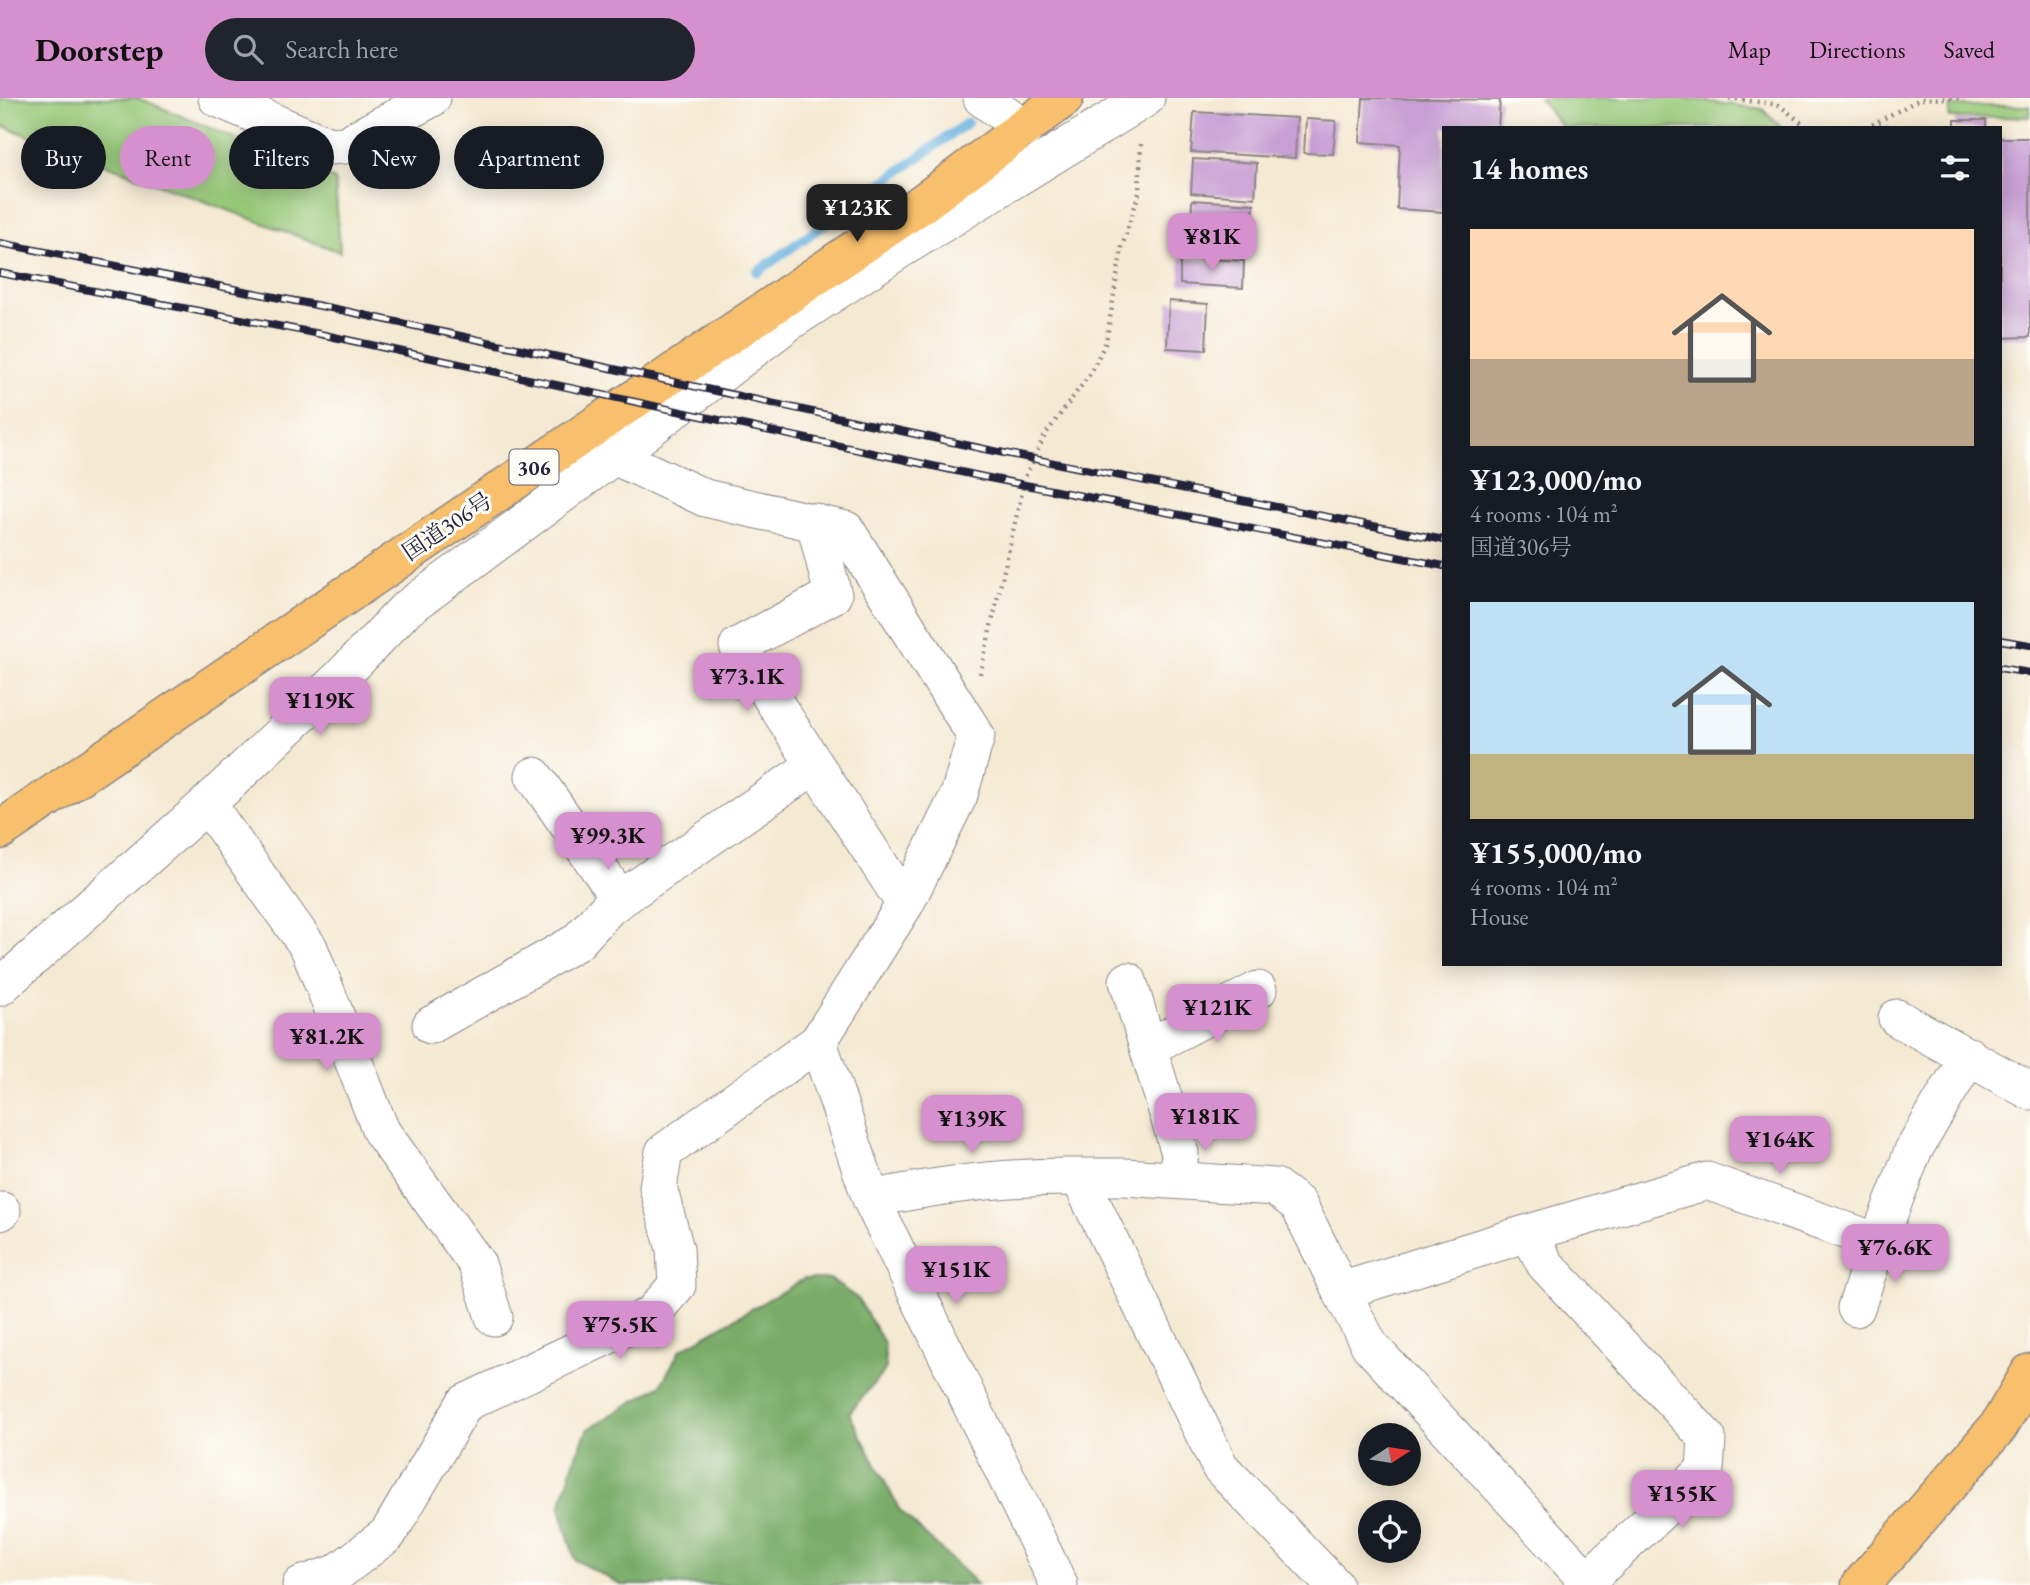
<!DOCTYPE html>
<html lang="en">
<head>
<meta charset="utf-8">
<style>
  body { margin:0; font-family:"EB Garamond","Noto Serif JP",serif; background:#20242c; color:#f1f3f6; height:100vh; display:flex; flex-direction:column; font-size:26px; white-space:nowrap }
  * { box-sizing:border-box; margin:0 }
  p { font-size:23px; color:#9ea1a6 }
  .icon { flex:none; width:38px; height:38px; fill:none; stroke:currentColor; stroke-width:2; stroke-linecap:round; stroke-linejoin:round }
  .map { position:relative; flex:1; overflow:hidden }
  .details { position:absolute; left:1442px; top:28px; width:560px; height:840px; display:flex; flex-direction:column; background:#171b24; border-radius:0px; box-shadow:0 4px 18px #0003 }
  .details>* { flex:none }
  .top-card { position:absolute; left:21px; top:28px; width:665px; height:63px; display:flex; gap:14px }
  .needle { width:46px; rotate:78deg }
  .fabs { position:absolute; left:1358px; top:1325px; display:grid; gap:14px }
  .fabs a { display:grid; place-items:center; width:63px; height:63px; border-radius:50%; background:#171b24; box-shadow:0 4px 18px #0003; font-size:35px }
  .price { position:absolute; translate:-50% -60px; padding:0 16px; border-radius:14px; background:#d690ce; color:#111; font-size:23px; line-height:46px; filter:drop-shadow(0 2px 4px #0008) }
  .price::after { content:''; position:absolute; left:50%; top:42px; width:21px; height:16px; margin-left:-10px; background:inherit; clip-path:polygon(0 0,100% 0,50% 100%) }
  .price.current { background:#222; color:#fff }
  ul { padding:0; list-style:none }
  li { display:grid; align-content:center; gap:14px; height:371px; padding:0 28px }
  li span { display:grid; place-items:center; height:217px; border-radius:0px; color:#555 }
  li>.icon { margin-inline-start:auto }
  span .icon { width:126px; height:126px; fill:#fffc; stroke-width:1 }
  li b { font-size:30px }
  h2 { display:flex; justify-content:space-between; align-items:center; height:84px; padding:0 28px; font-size:30px }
  .pill { padding:0 24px; border-radius:32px; background:#171b24; box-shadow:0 4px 18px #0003; font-size:24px; line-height:63px }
  .pill.current { background:#d690ce; color:#111 }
  header { display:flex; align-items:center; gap:42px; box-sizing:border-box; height:98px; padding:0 35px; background:#d690ce; color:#111 }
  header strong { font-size:33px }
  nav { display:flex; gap:38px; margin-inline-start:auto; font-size:24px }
  .search { width:490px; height:63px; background:#20242c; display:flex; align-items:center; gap:18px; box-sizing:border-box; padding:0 24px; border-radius:38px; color:#9ea1a6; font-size:26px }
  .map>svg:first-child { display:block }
  .green { fill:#97c878; stroke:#5c755a; stroke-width:2 }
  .forest { fill:#79ac68; stroke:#4e6752; stroke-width:2 }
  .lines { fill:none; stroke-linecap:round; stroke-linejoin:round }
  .stream { stroke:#68b1e0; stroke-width:10 }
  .building { fill:#c89fd4 }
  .minor-casing { stroke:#8b8686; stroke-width:39 }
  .highway-casing { stroke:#8b8686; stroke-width:41 }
  .path { stroke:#8b8686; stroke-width:4.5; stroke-dasharray:2 5; stroke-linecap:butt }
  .minor { stroke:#fff; stroke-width:37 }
  .highway { stroke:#f8bf6c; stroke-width:38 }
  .rail-casing { stroke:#22223b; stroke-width:8 }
  .rail { stroke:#fdfcf7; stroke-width:5; stroke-dasharray:16; stroke-linecap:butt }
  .labels { text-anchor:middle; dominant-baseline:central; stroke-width:6; stroke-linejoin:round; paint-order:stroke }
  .shield { fill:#fdfcf7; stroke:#646373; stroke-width:2 }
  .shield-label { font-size:21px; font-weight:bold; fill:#22223b }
  .street-label { font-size:23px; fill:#22223b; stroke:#fdfcf7 }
</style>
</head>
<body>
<header>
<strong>Doorstep</strong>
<div class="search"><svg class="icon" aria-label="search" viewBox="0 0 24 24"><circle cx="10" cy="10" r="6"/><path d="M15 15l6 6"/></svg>Search here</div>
<nav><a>Map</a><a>Directions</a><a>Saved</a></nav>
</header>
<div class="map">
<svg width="2030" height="1487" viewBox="0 0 2030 1487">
  <rect width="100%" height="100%" fill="#fdfcf7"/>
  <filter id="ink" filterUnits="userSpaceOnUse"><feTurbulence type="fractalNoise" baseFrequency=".0143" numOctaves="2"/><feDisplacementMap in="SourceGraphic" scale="14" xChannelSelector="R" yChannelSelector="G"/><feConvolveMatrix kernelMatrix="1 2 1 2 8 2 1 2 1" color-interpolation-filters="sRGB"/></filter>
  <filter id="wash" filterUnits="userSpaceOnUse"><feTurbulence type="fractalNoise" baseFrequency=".00686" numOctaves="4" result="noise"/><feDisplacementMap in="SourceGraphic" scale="28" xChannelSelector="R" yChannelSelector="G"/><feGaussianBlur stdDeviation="1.57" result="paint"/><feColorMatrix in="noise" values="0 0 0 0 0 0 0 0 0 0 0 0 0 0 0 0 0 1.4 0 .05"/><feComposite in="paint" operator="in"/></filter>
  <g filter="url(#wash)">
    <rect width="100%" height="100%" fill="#f4e9d2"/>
    <path class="green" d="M0,0H138L335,82L340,154L0,27Z
      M1539,0H1683L1762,11L1782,30H1563Z
      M1950,8H2030V19L1949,20Z"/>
    <path class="forest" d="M804,1181H830L858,1201L884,1245L886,1271L849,1315L900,1413L978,1487H621L575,1462L560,1410L576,1357L588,1331L661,1287L680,1252Z"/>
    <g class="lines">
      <path class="stream" d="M757,174L967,25"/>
    </g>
    <g id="blocks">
      <path class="building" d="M1363,0L1500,2L1498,30H1444V114L1397,111L1400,47L1360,44Z
        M1194,14L1297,20L1295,60L1191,54Z
        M1306,21L1336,23L1333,56L1304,55Z
        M1955,22H1986V30H1955Z
        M2000,40H2030V239L2000,240Z
        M1193,61L1257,65L1255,100L1191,95Z
        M1192,102L1254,106L1251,156L1190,152Z
        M1180,160L1244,163L1243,190L1180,186Z
        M1169,203L1208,206L1206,252L1167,250Z"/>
    </g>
  </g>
  <g filter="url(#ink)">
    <use href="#blocks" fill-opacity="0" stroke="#8b8686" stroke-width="2"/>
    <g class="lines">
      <defs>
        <path id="minor" d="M217,0L329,48L345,47L432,0
          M982,0L1025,31
          M815,424L833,497L738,548L905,806
          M534,678L620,801
          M207,706L309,850L381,1033L477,1166L494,1219
          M1128,883L1180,1055L1177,1082
          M0,889L207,706L339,581L405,512L614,358L789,224L901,151L1146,0
          M1897,920L2030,993
          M431,927L577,844L609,809L815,667
          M818,944L871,1101L1059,1487
          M1149,949L1258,892
          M871,1101C939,1087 1010,1078 1079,1079
          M0,1114L2,1113
          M1529,1135L1707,1083L1878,1144L1913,1053L1969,958
          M1341,1193L1370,1248L1587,1482
          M1856,1210L1878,1144
          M301,1487L337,1475L388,1436L465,1305L651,1217L677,1187L675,1151L658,1089L664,1054L818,944L905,806L959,697L976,638L846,432L705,400L614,358
          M1334,1487L1220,1369L1079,1079H1125L1275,1089L1298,1106L1341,1193L1529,1135L1545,1166L1707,1340L1705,1372L1582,1487"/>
        <path id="highway" d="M0,732L916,110L1064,0
          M1861,1487L1998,1329L2030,1275"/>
      </defs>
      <use href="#minor" class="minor-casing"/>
      <use href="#highway" class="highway-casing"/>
      <path class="path" d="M1729,0L1779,7L1808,30
        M1872,27L1910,30
        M1866,30L1920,1L1964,0
        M980,576L1026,377L1045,337L1090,276L1106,244L1122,149L1139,95L1141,46"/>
      <use href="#minor" class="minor"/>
      <use href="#highway" class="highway"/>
      <defs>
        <path id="rail" d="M0,145L336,211L989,352L1444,442
          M0,175L320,236L984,379L1444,468
          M2000,542L2030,547
          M2000,570L2030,575"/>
      </defs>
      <use href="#rail" class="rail-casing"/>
      <use href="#rail" class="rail"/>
    </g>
  </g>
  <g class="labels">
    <rect class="shield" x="509.5" y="351.5" width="49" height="35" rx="5"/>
    <g class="shield-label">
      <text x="534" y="369">306</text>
    </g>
    <g class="street-label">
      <text transform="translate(447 428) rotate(-34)">国道306号</text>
    </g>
  </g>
</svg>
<div class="fabs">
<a><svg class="needle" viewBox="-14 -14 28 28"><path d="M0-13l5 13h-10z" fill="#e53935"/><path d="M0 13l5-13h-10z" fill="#9ea1a6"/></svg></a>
<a><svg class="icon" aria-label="locate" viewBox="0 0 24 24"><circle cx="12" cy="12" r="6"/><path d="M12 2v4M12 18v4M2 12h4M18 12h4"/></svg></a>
</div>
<b class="price current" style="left:857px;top:146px">¥123K</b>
<b class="price" style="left:1212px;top:175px">¥81K</b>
<b class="price" style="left:747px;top:615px">¥73.1K</b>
<b class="price" style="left:320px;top:639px">¥119K</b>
<b class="price" style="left:608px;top:774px">¥99.3K</b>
<b class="price" style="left:1217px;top:946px">¥121K</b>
<b class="price" style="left:327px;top:975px">¥81.2K</b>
<b class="price" style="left:1205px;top:1055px">¥181K</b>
<b class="price" style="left:972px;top:1057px">¥139K</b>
<b class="price" style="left:1780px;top:1078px">¥164K</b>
<b class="price" style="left:1895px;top:1186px">¥76.6K</b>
<b class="price" style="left:956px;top:1208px">¥151K</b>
<b class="price" style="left:620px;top:1263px">¥75.5K</b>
<b class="price" style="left:1682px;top:1432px">¥155K</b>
<div class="top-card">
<a class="pill">Buy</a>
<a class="pill current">Rent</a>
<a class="pill">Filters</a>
<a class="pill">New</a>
<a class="pill">Apartment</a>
</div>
<section class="details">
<h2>14 homes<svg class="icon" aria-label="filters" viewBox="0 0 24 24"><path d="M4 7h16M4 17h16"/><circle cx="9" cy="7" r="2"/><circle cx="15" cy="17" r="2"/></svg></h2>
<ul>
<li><span style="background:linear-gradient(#ffd9b3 60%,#b9a48a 0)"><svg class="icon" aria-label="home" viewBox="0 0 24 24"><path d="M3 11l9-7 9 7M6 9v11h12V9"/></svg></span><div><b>¥123,000/mo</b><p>4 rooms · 104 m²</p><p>国道306号</p></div></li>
<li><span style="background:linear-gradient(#bfe0f5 70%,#c2b280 0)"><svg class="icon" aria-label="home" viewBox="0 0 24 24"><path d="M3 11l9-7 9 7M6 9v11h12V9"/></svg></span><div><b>¥155,000/mo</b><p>4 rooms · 104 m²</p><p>House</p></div></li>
</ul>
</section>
</div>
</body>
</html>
